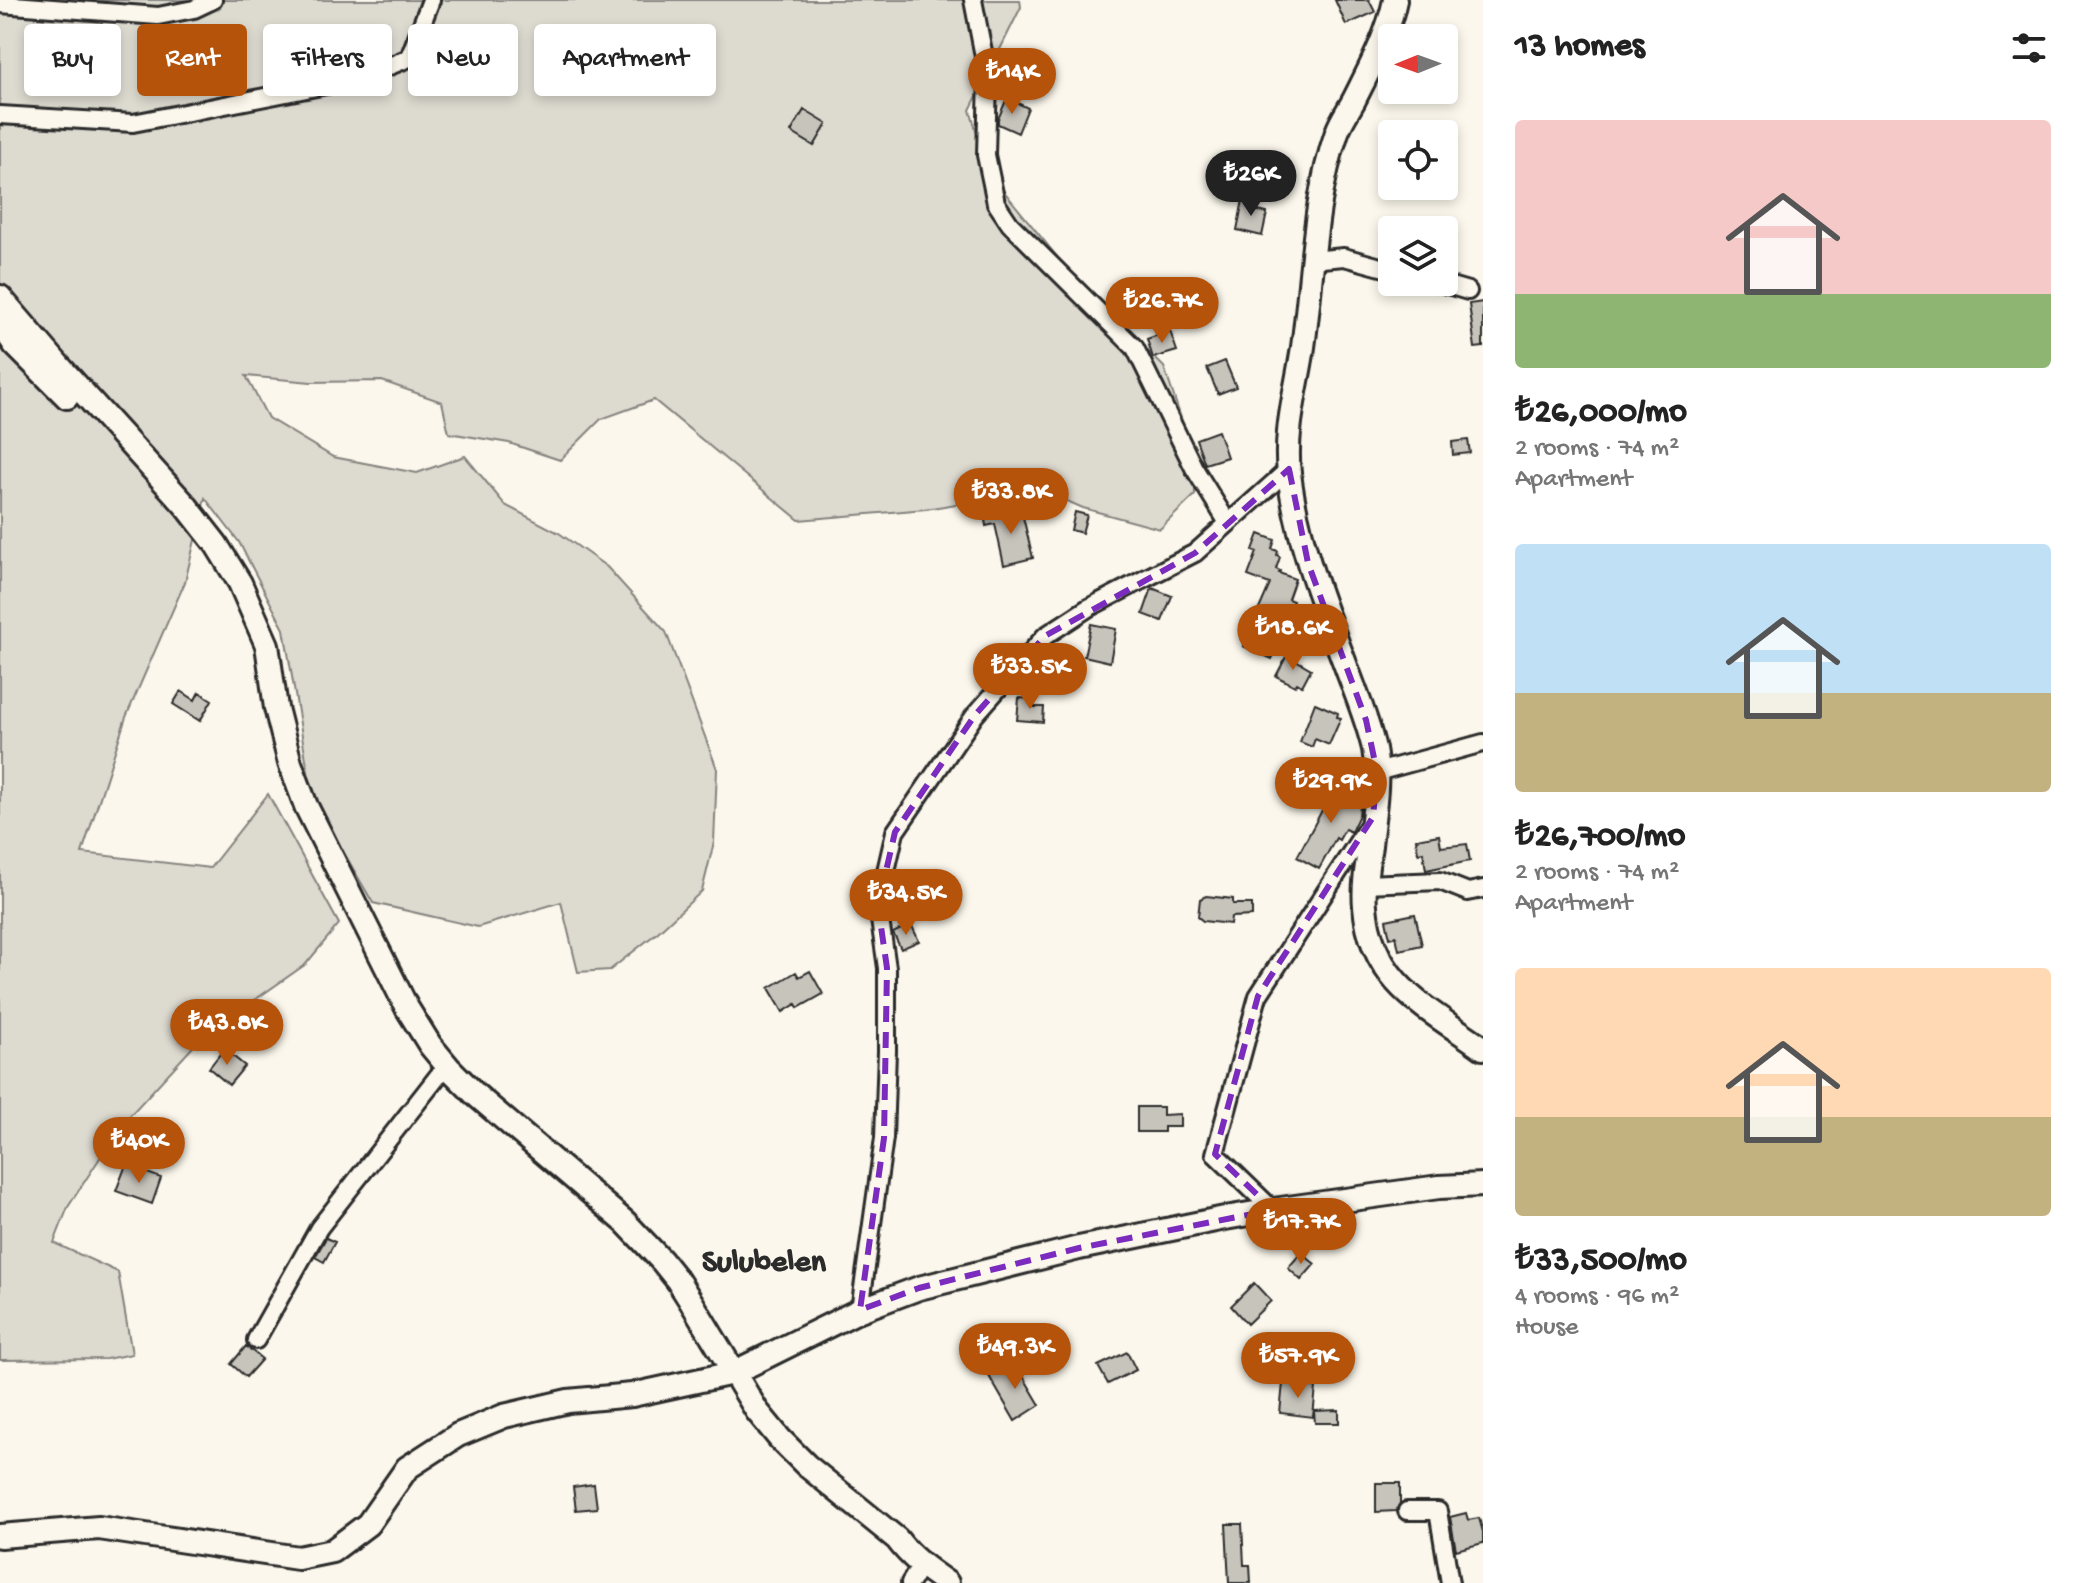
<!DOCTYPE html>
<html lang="en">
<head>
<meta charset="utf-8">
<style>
  body { margin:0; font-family:"Gochi Hand",sans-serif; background:#f6f6f6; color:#222; height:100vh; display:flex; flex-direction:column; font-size:30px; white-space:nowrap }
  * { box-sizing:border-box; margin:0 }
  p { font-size:26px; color:#767676 }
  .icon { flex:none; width:44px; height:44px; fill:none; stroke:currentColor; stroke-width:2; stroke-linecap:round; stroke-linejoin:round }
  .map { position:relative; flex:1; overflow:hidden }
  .panel { display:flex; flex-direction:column; background:#fff; width:600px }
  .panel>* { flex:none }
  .hud { position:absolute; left:24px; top:24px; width:760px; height:72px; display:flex; gap:16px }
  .needle { width:52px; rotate:269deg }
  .fabs { position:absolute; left:1378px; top:24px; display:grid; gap:16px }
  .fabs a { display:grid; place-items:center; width:80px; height:80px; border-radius:8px; background:#fff; box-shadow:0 4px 12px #0003; font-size:40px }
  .price { position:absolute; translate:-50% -68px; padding:0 18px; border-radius:28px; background:#b45309; color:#fff; font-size:26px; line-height:52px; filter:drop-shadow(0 2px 4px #0008) }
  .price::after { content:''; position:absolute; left:50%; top:48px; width:24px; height:18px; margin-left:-12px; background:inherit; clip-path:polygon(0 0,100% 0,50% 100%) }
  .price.selected { background:#222; color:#fff }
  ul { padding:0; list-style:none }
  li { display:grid; align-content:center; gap:16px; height:424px; padding:0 32px }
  li span { display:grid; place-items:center; height:248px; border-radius:8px; color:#555 }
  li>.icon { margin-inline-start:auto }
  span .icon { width:144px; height:144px; fill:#fffc; stroke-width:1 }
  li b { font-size:34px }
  h2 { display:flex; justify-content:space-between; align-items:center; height:96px; padding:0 32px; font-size:34px }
  .pill { padding:0 28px; border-radius:8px; background:#fff; box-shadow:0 4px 12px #0003; font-size:28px; line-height:72px }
  .pill.selected { background:#b45309; color:#fff }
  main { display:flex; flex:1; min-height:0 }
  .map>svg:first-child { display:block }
  .green { fill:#dddad0; stroke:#84827e; stroke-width:2 }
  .building { fill:#c7c4bc; stroke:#2b2b2b; stroke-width:2 }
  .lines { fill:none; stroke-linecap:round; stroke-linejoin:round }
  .street-casing { stroke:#2b2b2b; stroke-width:22 }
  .secondary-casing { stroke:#2b2b2b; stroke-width:28 }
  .street { stroke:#fbf7ec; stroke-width:16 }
  .secondary { stroke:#fbf7ec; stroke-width:22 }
  .marked { fill:none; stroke:#7b2cbf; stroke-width:6; stroke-dasharray:16 10; stroke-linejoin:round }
  .labels { text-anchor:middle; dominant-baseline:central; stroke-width:8; stroke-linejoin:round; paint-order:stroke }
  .neighbourhood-label { font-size:32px; font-weight:bold; fill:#2b2b2b; stroke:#fbf7ec }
</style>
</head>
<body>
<main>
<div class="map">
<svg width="1483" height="1583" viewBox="0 0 1483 1583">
  <rect width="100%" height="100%" fill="#fbf7ec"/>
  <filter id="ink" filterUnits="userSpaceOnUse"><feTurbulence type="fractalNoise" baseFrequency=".0125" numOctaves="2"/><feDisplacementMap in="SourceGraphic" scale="16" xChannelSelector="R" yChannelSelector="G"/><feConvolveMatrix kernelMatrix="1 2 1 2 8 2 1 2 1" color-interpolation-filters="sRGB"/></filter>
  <g filter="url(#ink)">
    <path class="green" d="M0,0H1020L1021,7L970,110L989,173L1076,280L1164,367L1194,457L1195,495L1160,529L1083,508L1005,474L974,501L926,509L799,520L654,400L601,419L560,460L509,443L449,433L442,402L382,381L311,382L246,376L268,418L333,457L417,473L465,456L505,505L559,533L607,567L666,632L717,769L714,842L702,891L658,932L610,970L578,972L561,902L478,927L373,903L340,846L311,789L284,629L239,542L205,498L185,582L126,717L82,853L210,868L268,794L339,924L306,964L202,1037L122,1124L68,1207L54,1243L118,1272L132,1354L106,1359L0,1360Z"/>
    <path class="building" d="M1335,0H1369L1375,12L1346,25Z
      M1007,98L1028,108L1018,133L998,124V119Z
      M804,110L827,124L814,146L791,132Z
      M1244,195L1257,198L1254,210L1267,213L1262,236L1237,230Z
      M1483,302V347L1475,348L1469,304Z
      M1170,331L1177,351L1153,358L1147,339Z
      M1225,361L1236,387L1218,394L1207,368Z
      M1218,431L1227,457L1205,464L1196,439Z
      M1468,440L1470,453L1453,455L1452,442Z
      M1014,509L1015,516L1023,517L1033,558L1004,565L995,524L986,526L984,513Z
      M1075,512L1087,515L1082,533L1071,530Z
      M1259,534L1275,540L1272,549L1278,551L1277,555L1280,557L1276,569L1280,571L1279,573L1295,579L1288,599L1293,601L1287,616L1291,617L1272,659L1243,646L1270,584L1248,576L1257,552L1253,550Z
      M1152,588L1172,596L1162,621L1143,614Z
      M1091,624L1116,629L1110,662L1084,656Z
      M1287,655L1311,669L1302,686L1297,683L1295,686L1276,676Z
      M181,691L195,700L199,692L212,700L200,721L173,704Z
      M1019,698L1034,699V707H1044L1043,722L1017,720Z
      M1315,703L1338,713L1337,717L1341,718L1329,745L1315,739L1312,747L1300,742Z
      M1336,784L1361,797L1359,815L1351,832L1345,829L1339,840L1336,838L1319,869L1297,857Z
      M1439,835L1441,847L1467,844L1470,861L1426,870L1423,852L1418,853L1416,839Z
      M1206,896L1233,899V904H1252V916L1231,917L1230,924L1203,921L1198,917L1200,899Z
      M1415,914L1422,945L1399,950L1396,936L1390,938L1386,920Z
      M911,924L919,941L901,949L893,933Z
      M810,971L823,994L798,1008L796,1004L783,1012L769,988L796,972L799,977Z
      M224,1049L245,1066L229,1085L209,1068Z
      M1137,1107H1163V1115L1180,1114V1127H1164V1132H1137Z
      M126,1165L161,1178L152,1204L116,1191Z
      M326,1238L335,1242L324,1262L315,1257Z
      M1301,1253L1315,1264L1301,1280L1288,1268Z
      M1254,1283L1271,1301L1247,1324L1231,1306Z
      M246,1346L262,1359L246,1377L231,1364Z
      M1127,1352L1136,1370L1108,1384L1098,1366Z
      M1014,1361L1040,1405L1015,1421L989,1376Z
      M1283,1383L1316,1387L1313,1417L1280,1413Z
      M1339,1410V1423H1315L1314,1411Z
      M1376,1483H1400V1503L1396,1511L1376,1512Z
      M594,1484L597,1508L576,1510L573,1487Z
      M1466,1513L1468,1520L1479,1518L1483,1532V1543L1456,1550L1450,1517Z
      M1226,1524H1242L1244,1565H1250L1251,1583H1229Z"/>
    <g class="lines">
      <defs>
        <path id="street" d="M973,0L988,77L986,155L996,203L1010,224L1135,348L1194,468L1228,523
          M0,4L158,16L194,9L213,0
          M0,115L133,123L357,79L409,58L431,0
          M1311,260L1344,257L1392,270
          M1437,282L1468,291
          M1377,772L1483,743
          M1365,884L1440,881L1468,892L1483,889
          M1273,1210L1215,1154L1258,996L1372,820
          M860,1310L884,1138L887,1051V968L878,906L895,832L975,715L1045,636L1088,608L1195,553L1289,469
          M256,1340L319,1228L438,1076
          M1407,1511H1438L1450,1583
          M910,1583L921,1565"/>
        <path id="secondary" d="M1395,0C1388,35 1370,68 1354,100C1348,111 1341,121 1337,132C1313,202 1313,275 1303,347C1297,388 1284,431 1289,473C1297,541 1323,605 1347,669C1357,696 1368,722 1374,749C1380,780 1373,815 1370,846C1367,865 1363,886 1365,906C1371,983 1427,1008 1483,1048
          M0,297L60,367L187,507L216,544L240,583L267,645L276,708L290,763L306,806L407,1008L430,1045L449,1068L476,1095L625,1222L662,1261L678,1281L692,1303L757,1411L780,1439L806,1465L897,1539C911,1558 928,1570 947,1583
          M0,323L15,345L67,397
          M0,1536L99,1528L298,1558L332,1551L368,1524L407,1468L458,1435L504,1416L568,1401L632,1395L733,1373L860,1310L919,1288L1079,1248L1225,1218L1273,1210L1439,1187L1483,1185"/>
      </defs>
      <use href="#street" class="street-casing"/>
      <use href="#secondary" class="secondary-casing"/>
      <use href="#street" class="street"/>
      <use href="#secondary" class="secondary"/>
    </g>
  </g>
  <path class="marked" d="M1289,469L1308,563L1366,720L1377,772L1373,817L1258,996L1215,1154L1273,1210L1079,1248L919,1288L860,1310L884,1138L887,968L878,906L895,832L975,715L1045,636L1195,553Z"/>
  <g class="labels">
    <g class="neighbourhood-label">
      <text x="764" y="1264">Sulubelen</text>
    </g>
  </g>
</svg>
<div class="fabs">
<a><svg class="needle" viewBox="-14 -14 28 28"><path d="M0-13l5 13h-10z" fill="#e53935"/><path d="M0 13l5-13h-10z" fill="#767676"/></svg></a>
<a><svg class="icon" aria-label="locate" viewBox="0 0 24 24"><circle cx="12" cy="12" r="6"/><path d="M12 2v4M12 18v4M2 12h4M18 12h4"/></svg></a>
<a><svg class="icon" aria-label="layers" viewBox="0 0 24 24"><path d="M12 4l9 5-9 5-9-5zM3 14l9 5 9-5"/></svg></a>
</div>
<b class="price" style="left:1012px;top:116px">₺14K</b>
<b class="price selected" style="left:1251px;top:218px">₺26K</b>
<b class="price" style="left:1162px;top:345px">₺26.7K</b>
<b class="price" style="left:1011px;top:536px">₺33.8K</b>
<b class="price" style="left:1293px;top:672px">₺18.6K</b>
<b class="price" style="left:1030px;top:711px">₺33.5K</b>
<b class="price" style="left:1331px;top:825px">₺29.9K</b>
<b class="price" style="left:906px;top:937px">₺34.5K</b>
<b class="price" style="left:227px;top:1067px">₺43.8K</b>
<b class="price" style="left:139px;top:1185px">₺40K</b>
<b class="price" style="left:1301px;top:1266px">₺17.7K</b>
<b class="price" style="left:1015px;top:1391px">₺49.3K</b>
<b class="price" style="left:1298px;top:1400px">₺57.9K</b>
<div class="hud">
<a class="pill">Buy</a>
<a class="pill selected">Rent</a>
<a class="pill">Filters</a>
<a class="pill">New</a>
<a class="pill">Apartment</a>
</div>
</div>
<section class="panel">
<h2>13 homes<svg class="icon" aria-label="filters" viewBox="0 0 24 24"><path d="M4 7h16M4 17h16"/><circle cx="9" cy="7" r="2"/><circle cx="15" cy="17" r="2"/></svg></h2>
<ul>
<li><span style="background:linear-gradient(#f6c9c9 70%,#8fb573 0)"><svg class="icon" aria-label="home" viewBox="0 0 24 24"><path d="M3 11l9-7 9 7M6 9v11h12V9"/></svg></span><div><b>₺26,000/mo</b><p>2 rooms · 74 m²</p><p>Apartment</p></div></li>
<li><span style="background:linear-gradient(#bfe0f5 60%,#c2b280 0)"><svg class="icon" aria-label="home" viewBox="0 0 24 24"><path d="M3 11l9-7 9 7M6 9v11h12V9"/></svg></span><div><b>₺26,700/mo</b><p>2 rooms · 74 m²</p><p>Apartment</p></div></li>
<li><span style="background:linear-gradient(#ffd9b3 60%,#c2b280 0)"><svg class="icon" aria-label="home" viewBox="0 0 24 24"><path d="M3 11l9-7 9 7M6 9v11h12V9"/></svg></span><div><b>₺33,500/mo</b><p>4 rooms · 96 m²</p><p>House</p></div></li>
</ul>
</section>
</main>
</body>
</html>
